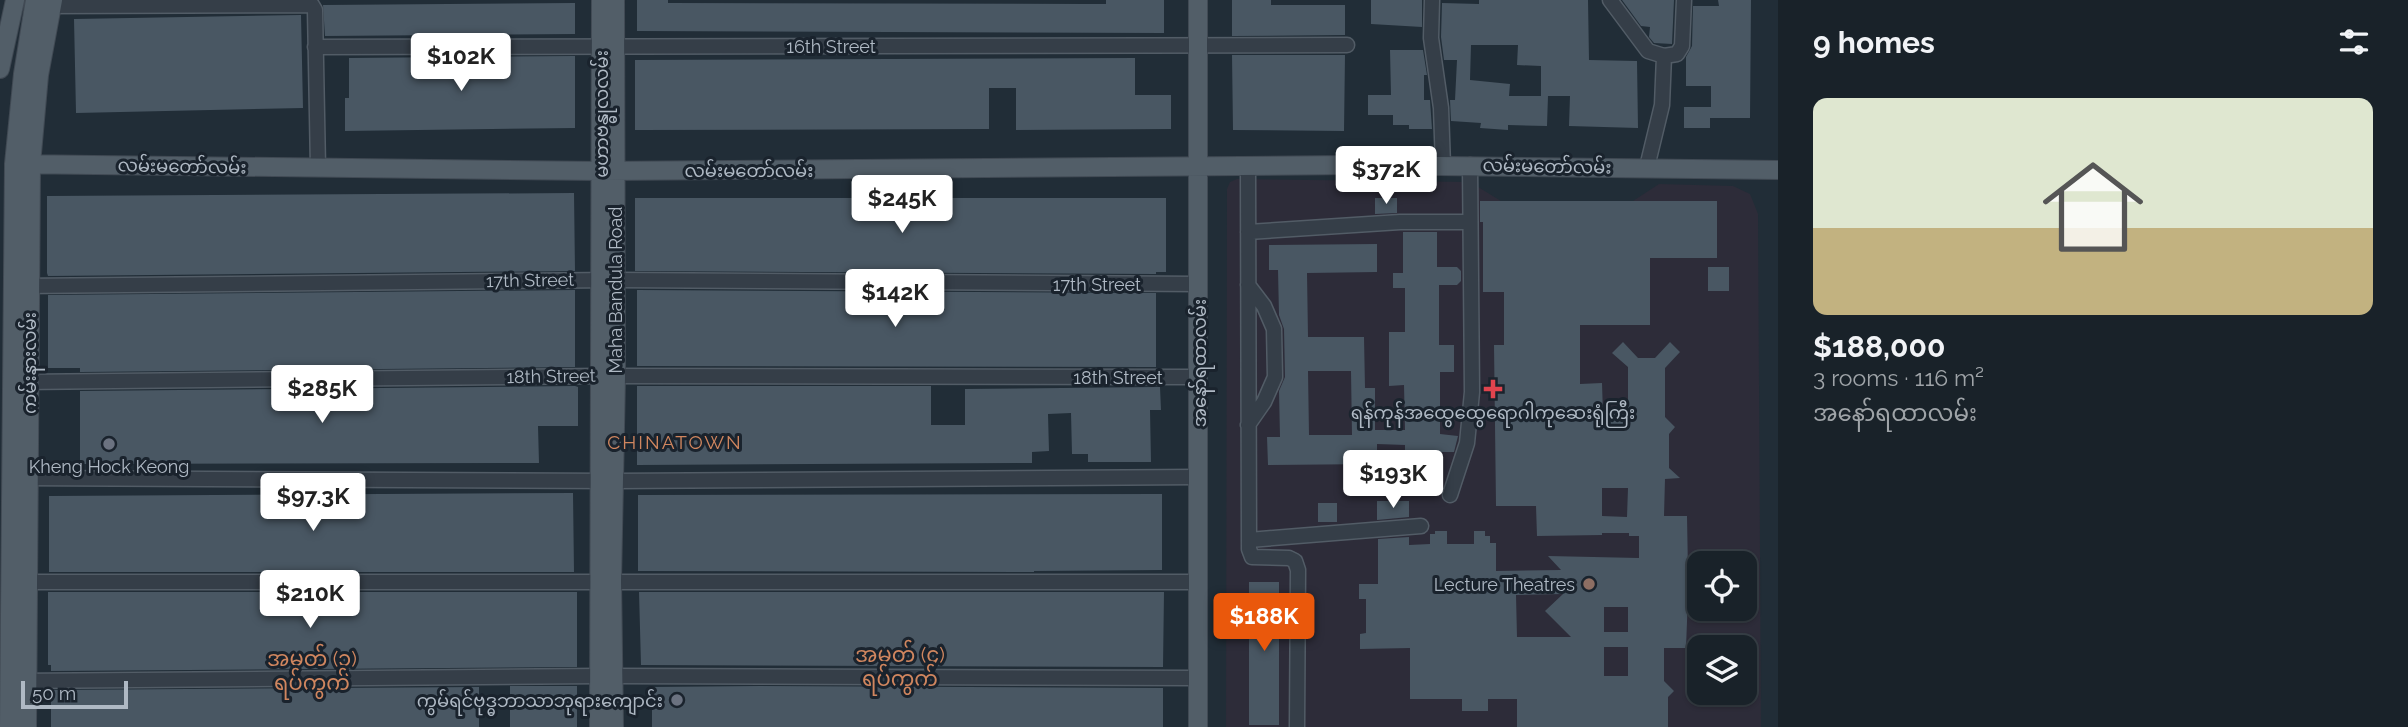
<!DOCTYPE html>
<html lang="en">
<head>
<meta charset="utf-8">
<style>
  body { margin:0; font-family:Raleway,"Noto Sans Myanmar",sans-serif; background:#222a31; color:#f1f3f6; height:100vh; display:flex; flex-direction:column; font-size:26px; white-space:nowrap }
  * { box-sizing:border-box; margin:0 }
  p { font-size:23px; color:#9fa4a8 }
  .icon { flex:none; width:38px; height:38px; fill:none; stroke:currentColor; stroke-width:2; stroke-linecap:round; stroke-linejoin:round }
  .map { position:relative; flex:1; overflow:hidden }
  .side { display:flex; flex-direction:column; background:#192229; width:630px }
  .side>* { flex:none }
  .buttons { position:absolute; left:1687px; top:551px; display:grid; gap:14px }
  .buttons a { display:grid; place-items:center; width:70px; height:70px; border-radius:14px; background:#192229; box-shadow:0 2px 5px #0004,0 0 0 2px #373f46; font-size:35px }
  .scale { position:absolute; left:21px; bottom:18px; width:107px; box-sizing:border-box; padding-left:7px; border:4px solid #afb9c4; border-top:0; font-size:19px; line-height:24px; white-space:nowrap; color:#afb9c4; -webkit-text-stroke:5px #1a232d; paint-order:stroke }
  .price { position:absolute; translate:-50% -60px; padding:0 16px; border-radius:7px; background:#fff; color:#222; font-size:23px; line-height:46px; filter:drop-shadow(0 2px 4px #0008) }
  .price::after { content:''; position:absolute; left:50%; top:42px; width:21px; height:16px; margin-left:-10px; background:inherit; clip-path:polygon(0 0,100% 0,50% 100%) }
  .price.current { background:#ea580c; color:#fff }
  ul { padding:0; list-style:none }
  li { display:grid; align-content:center; gap:14px; height:371px; padding:0 35px }
  li+li { border-top:2px solid #373f46 }
  li span { display:grid; place-items:center; height:217px; border-radius:14px; color:#555 }
  li>.icon { margin-inline-start:auto }
  span .icon { width:126px; height:126px; fill:#fffc; stroke-width:1 }
  li b { font-size:30px }
  h2 { display:flex; justify-content:space-between; align-items:center; height:84px; padding:0 35px; font-size:30px }
  main { display:flex; flex:1; min-height:0 }
  .map>svg:first-child { display:block }
  .medical { fill:#2d2c39; fill-rule:evenodd }
  .building { fill:#495763; fill-rule:evenodd }
  .lines { fill:none; stroke-linecap:round; stroke-linejoin:round }
  .minor-casing { stroke:#525c66; stroke-width:17 }
  .major-casing { stroke:#414a54; stroke-width:20 }
  .minor { stroke:#353e48; stroke-width:14 }
  .major { stroke:#525e68; stroke-width:18 }
  .health-dot { fill:#e0444e; stroke:#1a232d; stroke-width:2.5 }
  .worship-dot { fill:#6b7280; stroke:#1a232d; stroke-width:2.5 }
  .education-dot { fill:#8d6e63; stroke:#1a232d; stroke-width:2.5 }
  .labels { text-anchor:middle; dominant-baseline:central; stroke-width:6; stroke-linejoin:round; paint-order:stroke }
  .street-label { font-size:18px; fill:#afb9c4; stroke:#1a232d }
  .poi-label { font-size:18px; fill:#afb9c4; stroke:#1a232d }
  .neighbourhood-label { font-size:19px; letter-spacing:2px; fill:#d0865f; stroke:#1a232d }
  .quarter-label { font-size:21px; fill:#d0865f; stroke:#1a232d }
</style>
</head>
<body>
<main>
<div class="map">
<svg width="1778" height="727" viewBox="0 0 1778 727">
  <rect width="100%" height="100%" fill="#212d37"/>
  <path class="medical" d="M1237,179L1470,182L1501,201H1633L1659,184L1733,186L1750,194L1758,214L1761,727H1226L1227,189L1230,182ZM1699,564H1745V609H1699ZM1699,648H1745V693H1699Z"/>
  <path class="building" d="M637,0H668V3L1086,4H1106V0H1164V33L637,31Z
    M1232,0H1271V5H1345V35L1232,36Z
    M1371,0H1422V27L1371,24Z
    M1479,0H1588L1589,60L1637,61L1638,128L1569,126L1570,96H1541V66L1517,65L1518,45H1471L1470,80L1510,84L1509,96H1548L1547,126L1508,125V130L1480,128L1481,123L1451,121L1450,100H1455L1457,60H1444L1441,37L1442,3L1479,4Z
    M1622,0H1674L1672,44L1654,43L1649,37L1650,27L1641,26Z
    M1718,0H1751L1750,118H1710V128H1684V107H1711V86H1686V57L1692,46L1693,6H1719Z
    M575,3V34L325,36L323,5Z
    M301,15L303,108L76,113L74,19Z
    M1390,50H1423L1427,75H1424V100H1430L1432,129H1409V125H1393V115H1368V95H1391Z
    M1232,55H1345L1344,131L1233,130Z
    M575,56V128L345,131V98H349V58Z
    M1135,58V95H1171V129L1016,130V88H989V129L635,130V60Z
    M574,193L575,271L48,276L47,273V196Z
    M635,198H1166V272H1156V274L635,271Z
    M1375,198H1397V213L1375,214Z
    M1480,201H1717V258H1650V325H1580V384L1602,383L1603,414H1628V367L1612,353L1623,342L1638,358H1655L1670,342L1680,352L1665,368V417L1675,427L1669,434V468L1680,478L1665,479L1664,516H1687L1688,572L1699,571V594L1688,595L1686,648H1664V681L1674,691L1668,697V727H1517V699H1488V711H1462V699H1410V648L1360,649V634L1366,633V599H1359V584H1378V539L1409,537V545L1430,544V534H1435V531H1447V544H1474V531H1485V536H1490V543H1496V571L1561,570L1548,556L1639,558V536H1629V533H1602V535L1537,536L1536,506H1496L1494,345H1504V292H1483V222H1480ZM1602,488H1628L1627,517L1602,516ZM1563,594L1545,611L1571,637H1517L1516,595ZM1604,607H1628V632H1604ZM1604,647H1628V676H1604Z
    M1403,232H1437V267H1457L1461,271V281L1457,285H1439V345H1454V372H1440V434L1458,436L1454,452H1440L1441,489H1405V445L1377,444V464L1268,465L1267,437H1280L1279,391L1285,377L1284,329L1279,315L1278,270H1269V245L1377,244V272L1307,273L1308,337H1364L1365,388H1375V430H1405L1404,385L1389,386V332H1405V288H1393V273H1403ZM1308,371H1351L1352,435H1309Z
    M1708,267H1729V291H1708Z
    M575,290V367L80,372V368H48V295Z
    M637,290L1156,293V367L637,366Z
    M575,386L578,387V426H538L539,463L80,464V391Z
    M637,386H931V425H965V389L1156,387H1160L1161,410H1150L1151,462H1088V454H1072L1071,413L1048,414L1049,451L1032,452V463L637,465Z
    M573,493L574,572H49V496Z
    M1162,494V570L1034,571V572L638,571V495Z
    M1377,501H1409V517L1377,520Z
    M1318,503H1337V522H1318Z
    M1249,582H1279V725H1249Z
    M48,592H577V667L51,671V665H48Z
    M639,592H1164L1163,667L641,665Z
    M510,686H577V727H510Z
    M758,686L1163,688V727H652V687Z
    M479,687V727H51V690Z"/>
  <g class="lines">
    <defs>
      <path id="minor" d="M1432,0L1431,38L1441,108L1443,166
        M1610,0L1648,51L1664,56L1662,105L1647,167
        M43,6L312,5L315,10L318,168
        M315,47L1347,45
        M1664,56L1677,54L1682,46L1684,0
        M1248,167L1249,549L1252,557L1289,558L1295,561L1298,570L1297,727
        M1248,232L1400,222H1470
        M1248,285L1264,306L1274,329L1275,377L1264,402L1248,425
        M21,286L615,280L1199,284
        M21,382L600,376L1199,377
        M20,478L615,481L1198,477
        M1450,495L1467,443L1472,392L1470,165
        M1249,540L1421,526
        M19,582H1198
        M614,676L1198,678
        M17,681L600,676"/>
      <path id="major" d="M1198,0V727
        M0,69L15,0
        M14,164L601,171L1351,165L1778,170
        M9,727L14,164L23,74L35,0
        M27,727L31,164L39,75L53,0
        M599,727L601,0
        M614,727L612,581L616,376L615,0"/>
    </defs>
    <use href="#minor" class="minor-casing"/>
    <use href="#major" class="major-casing"/>
    <use href="#minor" class="minor"/>
    <use href="#major" class="major"/>
  </g>
  <path class="health-dot" d="M1489.5 378.5h7v7h7v7h-7v7h-7v-7h-7v-7h7z"/>
  <g class="worship-dot">
    <circle cx="109" cy="444" r="7"/>
    <circle cx="677" cy="700" r="7"/>
  </g>
  <circle class="education-dot" cx="1589" cy="584" r="7"/>
  <g class="labels">
    <g class="street-label">
      <text x="831" y="46">16th Street</text>
      <text transform="translate(601 114) rotate(-90)">မဟာဗန္ဓုလလမ်း</text>
      <text transform="translate(182 166) rotate(1)">လမ်းမတော်လမ်း</text>
      <text transform="translate(1547 166) rotate(1)">လမ်းမတော်လမ်း</text>
      <text x="749" y="170">လမ်းမတော်လမ်း</text>
      <text transform="translate(530 280) rotate(-1)">17th Street</text>
      <text x="1097" y="284">17th Street</text>
      <text transform="translate(615 290) rotate(-90)">Maha Bandula Road</text>
      <text transform="translate(29 363) rotate(-90)">ကမ်းနားလမ်း</text>
      <text transform="translate(1199 363) rotate(-90)">အနော်ရထာလမ်း</text>
      <text transform="translate(551 376) rotate(-1)">18th Street</text>
      <text x="1118" y="377">18th Street</text>
    </g>
    <g class="poi-label">
      <text x="1493" y="412">ရန်ကုန်အထွေထွေရောဂါကုဆေးရုံကြီး</text>
      <text x="109" y="466">Kheng Hock Keong</text>
      <text x="1575" y="584" text-anchor="end">Lecture Theatres</text>
      <text x="663" y="700" text-anchor="end">ကွမ်ရင်ဗုဒ္ဓဘာသာဘုရားကျောင်း</text>
    </g>
    <g class="neighbourhood-label">
      <text x="675" y="442">CHINATOWN</text>
    </g>
    <g class="quarter-label">
      <text x="900" y="654">အမှတ် (၄)<tspan x="900" dy="24">ရပ်ကွက်</tspan></text>
      <text x="312" y="658">အမှတ် (၃)<tspan x="312" dy="24">ရပ်ကွက်</tspan></text>
    </g>
  </g>
</svg>
<div class="buttons">
<a><svg class="icon" aria-label="locate" viewBox="0 0 24 24"><circle cx="12" cy="12" r="6"/><path d="M12 2v4M12 18v4M2 12h4M18 12h4"/></svg></a>
<a><svg class="icon" aria-label="layers" viewBox="0 0 24 24"><path d="M12 4l9 5-9 5-9-5zM3 14l9 5 9-5"/></svg></a>
</div>
<div class="scale">50 m</div>
<b class="price" style="left:461px;top:93px">$102K</b>
<b class="price" style="left:1386px;top:206px">$372K</b>
<b class="price" style="left:902px;top:235px">$245K</b>
<b class="price" style="left:895px;top:329px">$142K</b>
<b class="price" style="left:322px;top:425px">$285K</b>
<b class="price" style="left:1393px;top:510px">$193K</b>
<b class="price" style="left:313px;top:533px">$97.3K</b>
<b class="price" style="left:310px;top:630px">$210K</b>
<b class="price current" style="left:1264px;top:653px">$188K</b>
</div>
<section class="side">
<h2>9 homes<svg class="icon" aria-label="filters" viewBox="0 0 24 24"><path d="M4 7h16M4 17h16"/><circle cx="9" cy="7" r="2"/><circle cx="15" cy="17" r="2"/></svg></h2>
<ul>
<li><span style="background:linear-gradient(#dfe7d0 60%,#c2b280 0)"><svg class="icon" aria-label="home" viewBox="0 0 24 24"><path d="M3 11l9-7 9 7M6 9v11h12V9"/></svg></span><div><b>$188,000</b><p>3 rooms · 116 m²</p><p>အနော်ရထာလမ်း</p></div></li>
</ul>
</section>
</main>
</body>
</html>
